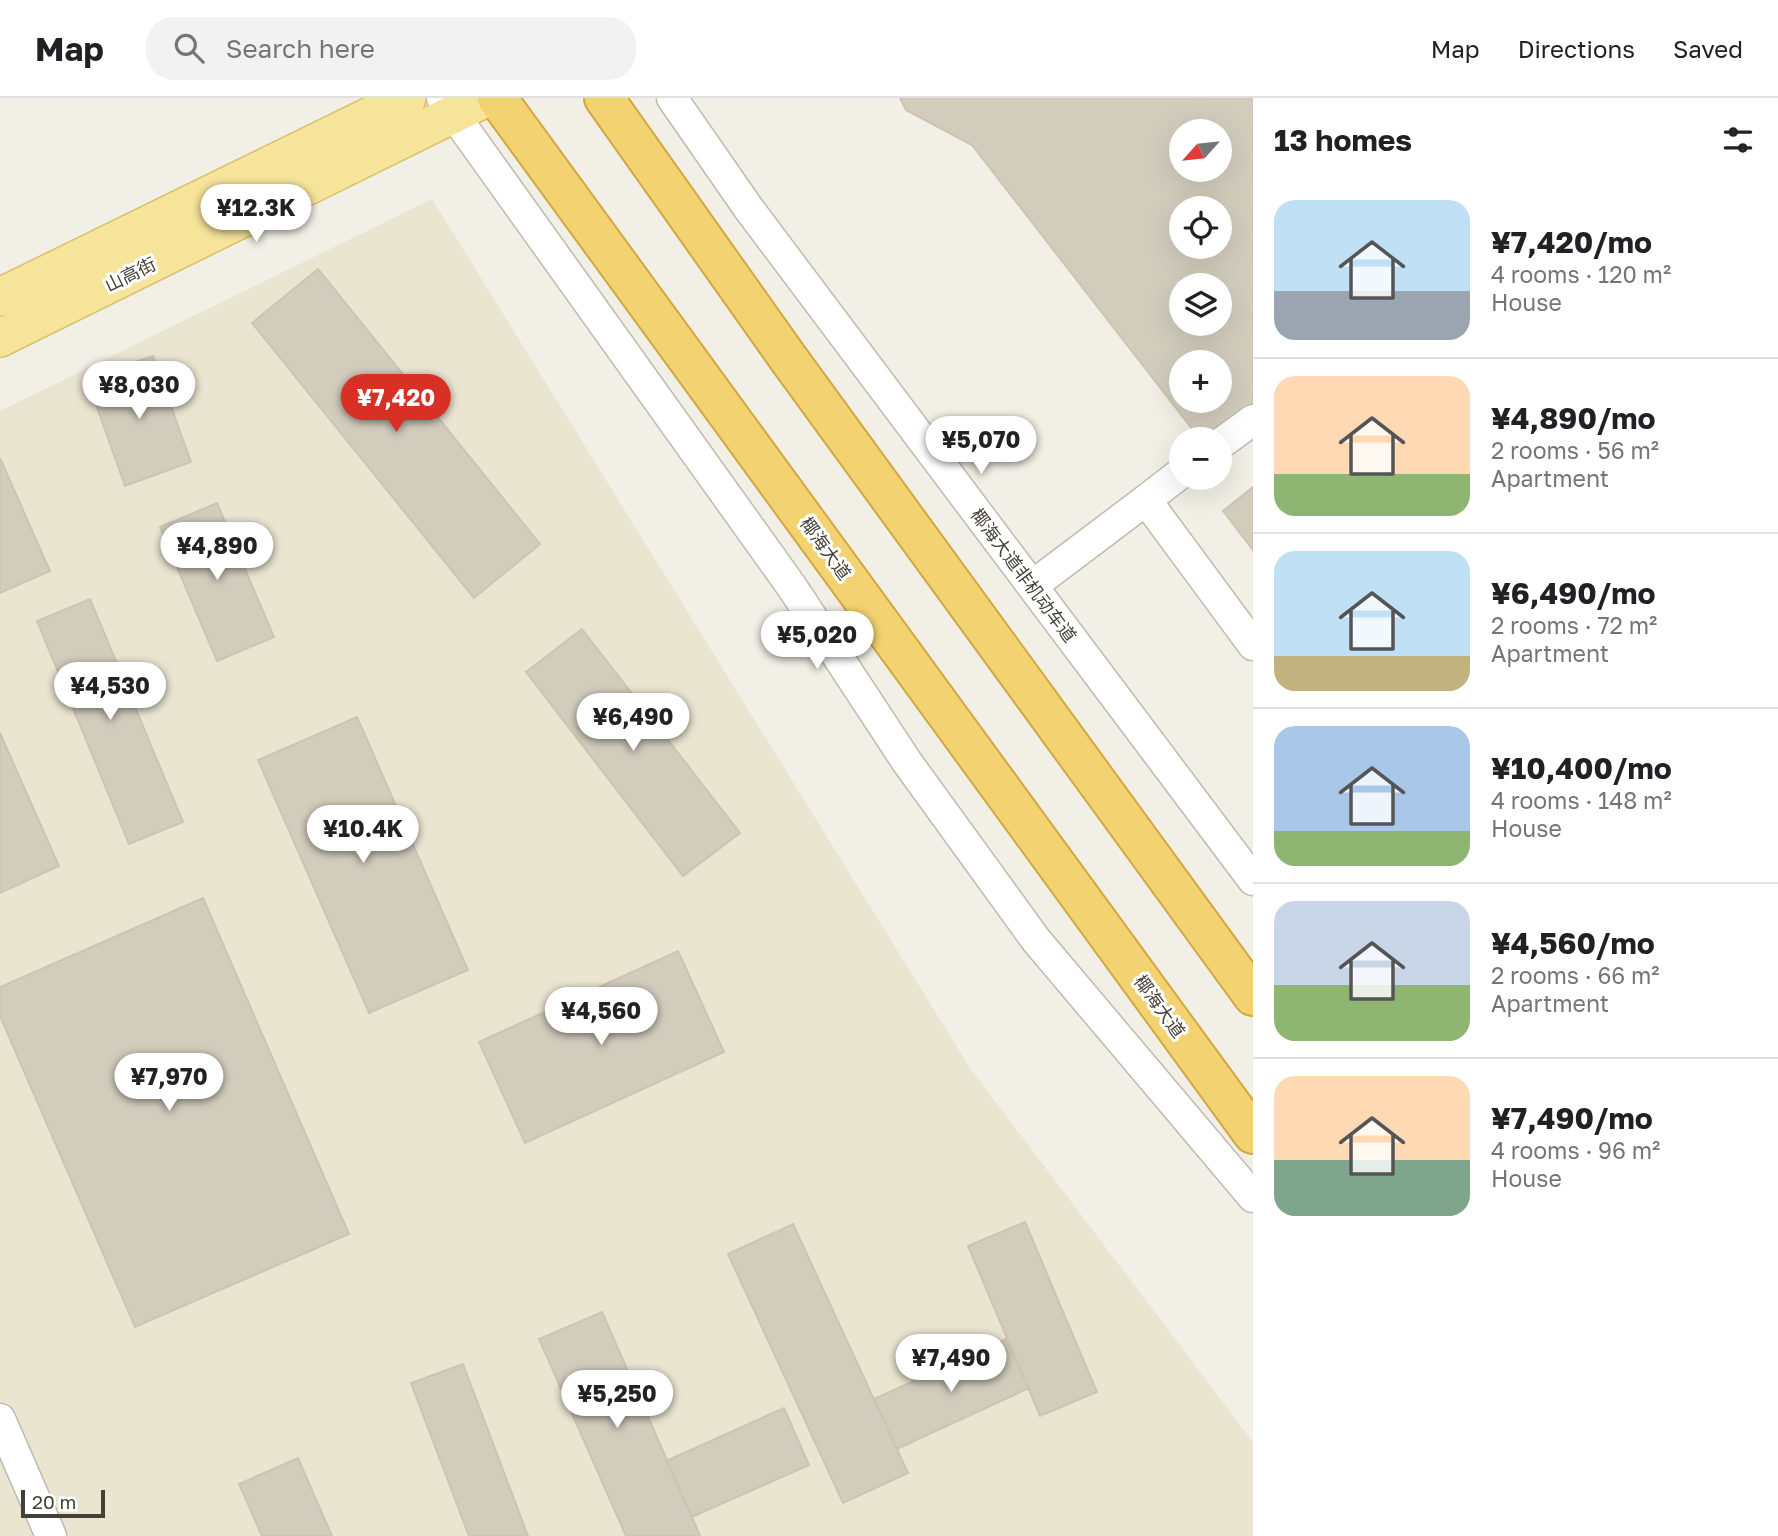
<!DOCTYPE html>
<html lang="en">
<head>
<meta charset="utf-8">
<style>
  body { margin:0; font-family:"Golos Text","Noto Sans SC",sans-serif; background:#f2f2f2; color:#202124; height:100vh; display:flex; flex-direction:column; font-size:26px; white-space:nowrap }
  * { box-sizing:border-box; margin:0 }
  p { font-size:23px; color:#757577 }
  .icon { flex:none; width:38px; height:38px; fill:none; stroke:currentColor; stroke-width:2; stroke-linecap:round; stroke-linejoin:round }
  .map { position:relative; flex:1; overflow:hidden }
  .sheet { display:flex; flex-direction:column; background:#fff; width:525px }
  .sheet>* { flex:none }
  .needle { width:46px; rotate:243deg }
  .tools { position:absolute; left:1169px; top:21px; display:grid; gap:14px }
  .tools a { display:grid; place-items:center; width:63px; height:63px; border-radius:50%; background:#fff; box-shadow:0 7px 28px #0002; font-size:35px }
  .scale { position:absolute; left:21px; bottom:18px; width:84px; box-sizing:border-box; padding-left:7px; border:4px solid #444036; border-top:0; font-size:19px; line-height:24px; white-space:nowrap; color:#444036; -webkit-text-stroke:5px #fff; paint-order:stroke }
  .price { position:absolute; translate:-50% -60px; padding:0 16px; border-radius:24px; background:#fff; color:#222; font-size:23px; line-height:46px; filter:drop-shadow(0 2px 4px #0008) }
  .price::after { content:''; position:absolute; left:50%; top:42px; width:21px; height:16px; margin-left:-10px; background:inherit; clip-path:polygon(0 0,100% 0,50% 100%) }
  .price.selected { background:#d93025; color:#fff }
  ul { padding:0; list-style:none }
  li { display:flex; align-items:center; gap:21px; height:175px; padding:0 21px }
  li+li { border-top:2px solid #e0e0e0 }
  li span { display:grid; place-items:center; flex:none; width:196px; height:140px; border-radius:21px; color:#555 }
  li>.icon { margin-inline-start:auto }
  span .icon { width:84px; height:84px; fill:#fffc; stroke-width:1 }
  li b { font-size:30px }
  h2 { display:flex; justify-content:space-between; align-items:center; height:84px; padding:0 21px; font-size:30px }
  header { display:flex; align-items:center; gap:42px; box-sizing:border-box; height:98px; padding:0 35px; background:#fff; border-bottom:2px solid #e0e0e0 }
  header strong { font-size:33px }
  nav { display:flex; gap:38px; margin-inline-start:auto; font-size:24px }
  .search { width:490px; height:63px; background:#f2f2f2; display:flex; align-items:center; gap:18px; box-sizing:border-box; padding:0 24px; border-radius:28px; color:#757577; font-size:26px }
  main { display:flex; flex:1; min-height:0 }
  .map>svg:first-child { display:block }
  .education { fill:#eae5d1 }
  .building { fill:#d2ccbd; stroke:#cdc4b1; stroke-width:2; fill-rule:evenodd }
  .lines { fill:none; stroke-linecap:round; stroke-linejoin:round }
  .minor-casing { stroke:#bfbaad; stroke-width:33 }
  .major-casing { stroke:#dac26c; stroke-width:40 }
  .highway-casing { stroke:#d1a841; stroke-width:42 }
  .minor { stroke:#fff; stroke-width:30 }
  .major { stroke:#f6e49b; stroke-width:37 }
  .highway { stroke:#f3d271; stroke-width:38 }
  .labels { text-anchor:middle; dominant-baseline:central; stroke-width:6; stroke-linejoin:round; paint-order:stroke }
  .street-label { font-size:18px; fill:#444036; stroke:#fff }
</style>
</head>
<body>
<header>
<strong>Map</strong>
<div class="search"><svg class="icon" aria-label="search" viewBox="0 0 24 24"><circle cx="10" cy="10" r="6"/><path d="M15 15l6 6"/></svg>Search here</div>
<nav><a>Map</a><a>Directions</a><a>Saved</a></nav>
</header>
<main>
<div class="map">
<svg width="1253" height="1438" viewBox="0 0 1253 1438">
  <rect width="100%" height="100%" fill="#f2efe6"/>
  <path class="education" d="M432,101L970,970L1253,1344V1438H0V313Z"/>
  <path class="building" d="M900,0H1253V307L1206,341H1200L972,47L906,12ZM1181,33H1220V72H1181ZM1181,110H1220V149H1181ZM1181,187H1220V226H1181ZM1181,264H1220V303H1181Z
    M318,171L540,446L474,500L252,225Z
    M153,258L191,364L125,388L87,281Z
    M0,360L50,473L0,495Z
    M1253,389V452L1223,413Z
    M217,405L274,539L217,563L160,429Z
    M90,501L183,724L129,746L37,523Z
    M582,531L740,735L683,778L526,574Z
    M357,619L468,872L369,915L258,662Z
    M0,635L59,768L0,795Z
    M203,800L349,1136L135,1229L0,918V889Z
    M678,853L724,954L525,1045L479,944Z
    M1025,1124L1097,1294L1040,1318L968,1148Z
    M793,1126L908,1375L843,1405L728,1156Z
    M602,1214L692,1419L700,1438H626L539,1241Z
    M1006,1241L1029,1290L897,1351L874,1301Z
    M463,1266L528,1438H469L411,1285Z
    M784,1310L809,1367L692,1419L666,1363Z
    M298,1360L332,1438H262L239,1386Z"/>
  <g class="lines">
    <defs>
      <path id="minor" d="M442,0L792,489L907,664L1036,842L1253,1099
        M672,0L749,111L1253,782
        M1220,346L1253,322
        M1146,402L1181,375
        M1032,488L1146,402L1253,547
        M0,1321L51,1438"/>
      <path id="major" d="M0,199L407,0
        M0,240L486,0"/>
      <path id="highway" d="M497,0L1253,1036
        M604,0L788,260L1253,898"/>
    </defs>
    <use href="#minor" class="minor-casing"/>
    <use href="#major" class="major-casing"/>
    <use href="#highway" class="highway-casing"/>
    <use href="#minor" class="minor"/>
    <use href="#major" class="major"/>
    <use href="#highway" class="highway"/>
  </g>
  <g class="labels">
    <g class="street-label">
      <text transform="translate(130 176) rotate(-26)">山高街</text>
      <text transform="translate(826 450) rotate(54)">椰海大道</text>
      <text transform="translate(1024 477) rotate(53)">椰海大道非机动车道</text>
      <text transform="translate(1160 908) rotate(54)">椰海大道</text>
    </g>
  </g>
</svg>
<div class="tools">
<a><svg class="needle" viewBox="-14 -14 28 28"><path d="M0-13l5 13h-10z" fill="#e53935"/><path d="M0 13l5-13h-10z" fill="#757577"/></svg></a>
<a><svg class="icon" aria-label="locate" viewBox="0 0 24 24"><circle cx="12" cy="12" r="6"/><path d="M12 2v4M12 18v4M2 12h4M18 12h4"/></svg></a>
<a><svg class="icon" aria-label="layers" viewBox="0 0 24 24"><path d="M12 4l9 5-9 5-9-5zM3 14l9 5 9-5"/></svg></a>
<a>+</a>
<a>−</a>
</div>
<div class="scale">20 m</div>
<b class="price" style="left:256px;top:146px">¥12.3K</b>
<b class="price" style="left:139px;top:323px">¥8,030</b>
<b class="price selected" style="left:396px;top:336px">¥7,420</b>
<b class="price" style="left:981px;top:378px">¥5,070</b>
<b class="price" style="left:217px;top:484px">¥4,890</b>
<b class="price" style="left:817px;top:573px">¥5,020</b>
<b class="price" style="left:110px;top:624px">¥4,530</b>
<b class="price" style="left:633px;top:655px">¥6,490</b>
<b class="price" style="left:363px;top:767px">¥10.4K</b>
<b class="price" style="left:601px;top:949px">¥4,560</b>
<b class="price" style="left:169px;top:1015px">¥7,970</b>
<b class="price" style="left:951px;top:1296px">¥7,490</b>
<b class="price" style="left:617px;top:1332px">¥5,250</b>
</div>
<section class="sheet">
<h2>13 homes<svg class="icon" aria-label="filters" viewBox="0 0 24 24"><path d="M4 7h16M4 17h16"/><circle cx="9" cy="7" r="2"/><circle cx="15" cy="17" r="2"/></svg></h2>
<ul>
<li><span style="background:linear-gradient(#bfe0f5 65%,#9aa5b1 0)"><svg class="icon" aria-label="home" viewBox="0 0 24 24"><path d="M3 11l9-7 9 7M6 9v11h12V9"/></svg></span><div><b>¥7,420/mo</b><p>4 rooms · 120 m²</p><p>House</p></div></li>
<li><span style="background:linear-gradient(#ffd9b3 70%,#8fb573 0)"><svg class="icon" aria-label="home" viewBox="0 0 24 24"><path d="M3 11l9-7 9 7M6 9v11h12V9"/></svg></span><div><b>¥4,890/mo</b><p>2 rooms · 56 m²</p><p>Apartment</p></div></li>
<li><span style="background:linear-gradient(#bfe0f5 75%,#c2b280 0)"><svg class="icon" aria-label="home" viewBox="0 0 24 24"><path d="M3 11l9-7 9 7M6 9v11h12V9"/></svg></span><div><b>¥6,490/mo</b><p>2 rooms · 72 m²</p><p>Apartment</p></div></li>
<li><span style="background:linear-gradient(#a9c7e8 75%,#8fb573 0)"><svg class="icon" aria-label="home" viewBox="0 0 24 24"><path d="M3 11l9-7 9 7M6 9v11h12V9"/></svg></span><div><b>¥10,400/mo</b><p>4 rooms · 148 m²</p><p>House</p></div></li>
<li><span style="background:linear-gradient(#c9d6e8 60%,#8fb573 0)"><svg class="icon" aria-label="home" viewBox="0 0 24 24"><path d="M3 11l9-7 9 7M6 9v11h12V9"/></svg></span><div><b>¥4,560/mo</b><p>2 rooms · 66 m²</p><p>Apartment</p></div></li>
<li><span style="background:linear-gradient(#ffd9b3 60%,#7fa58c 0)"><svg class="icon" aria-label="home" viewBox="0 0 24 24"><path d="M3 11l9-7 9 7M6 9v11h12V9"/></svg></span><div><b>¥7,490/mo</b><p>4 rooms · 96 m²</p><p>House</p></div></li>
</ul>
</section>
</main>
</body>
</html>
